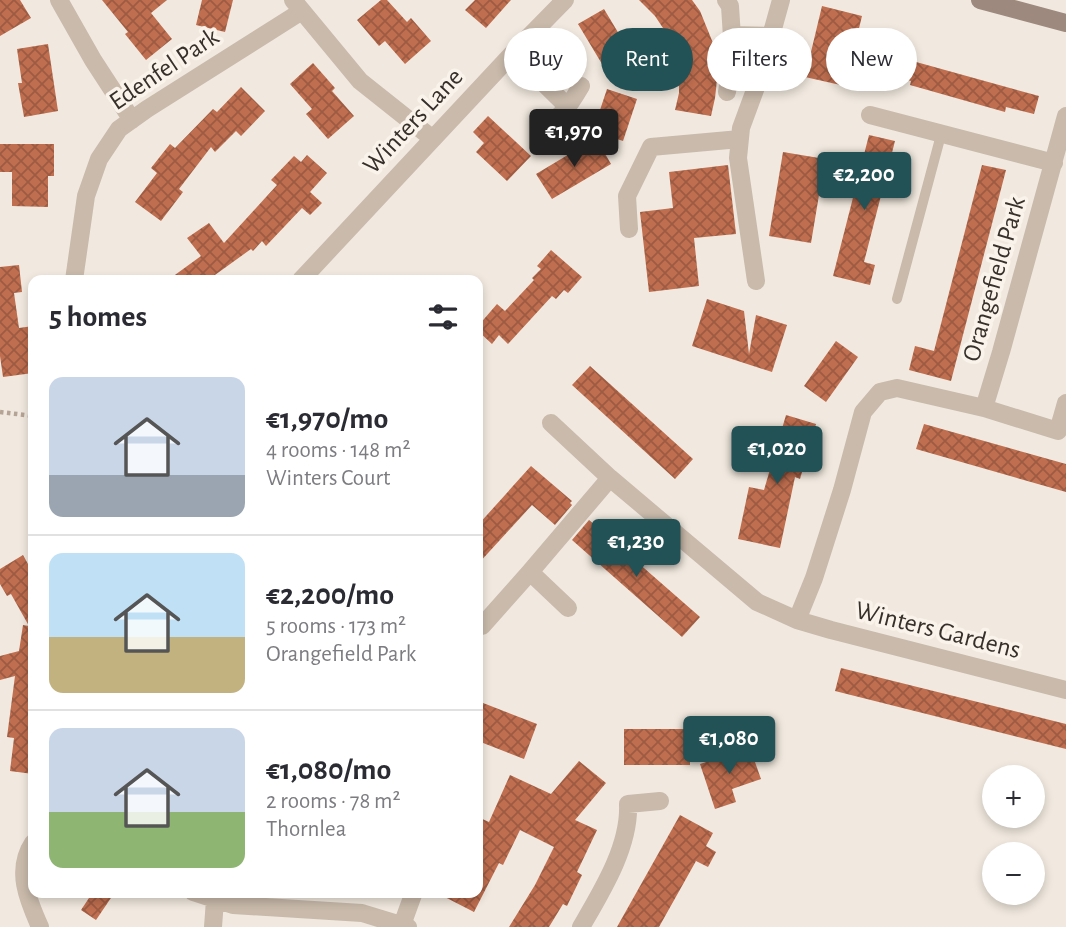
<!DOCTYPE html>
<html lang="en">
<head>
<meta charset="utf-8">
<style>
  body { margin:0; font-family:"Alegreya Sans",sans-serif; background:#f7f7f7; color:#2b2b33; height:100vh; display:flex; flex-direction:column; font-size:26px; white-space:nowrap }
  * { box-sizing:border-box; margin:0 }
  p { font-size:23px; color:#7c7c81 }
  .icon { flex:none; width:38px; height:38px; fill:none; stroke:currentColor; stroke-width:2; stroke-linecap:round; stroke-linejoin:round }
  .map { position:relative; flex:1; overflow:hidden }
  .side { position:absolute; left:28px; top:275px; width:455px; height:623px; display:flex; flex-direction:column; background:#fff; border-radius:14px; box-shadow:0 4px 10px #0003 }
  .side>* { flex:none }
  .banner { position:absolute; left:504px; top:28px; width:457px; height:63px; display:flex; gap:14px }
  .controls { position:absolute; left:982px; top:765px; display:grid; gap:14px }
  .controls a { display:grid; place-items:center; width:63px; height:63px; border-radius:50%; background:#fff; box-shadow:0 4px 10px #0003; font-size:35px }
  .price { position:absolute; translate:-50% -60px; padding:0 16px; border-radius:7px; background:#225156; color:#fff; font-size:23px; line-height:46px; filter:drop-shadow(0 2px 4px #0008) }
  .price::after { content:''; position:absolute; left:50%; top:42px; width:21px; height:16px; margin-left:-10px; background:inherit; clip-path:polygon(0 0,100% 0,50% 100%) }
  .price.active { background:#222; color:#fff }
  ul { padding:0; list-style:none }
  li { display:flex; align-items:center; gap:21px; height:175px; padding:0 21px }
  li+li { border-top:2px solid #e1e1e2 }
  li span { display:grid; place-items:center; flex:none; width:196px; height:140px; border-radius:14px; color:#555 }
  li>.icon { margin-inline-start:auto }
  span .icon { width:84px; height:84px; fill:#fffc; stroke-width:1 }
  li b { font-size:30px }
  h2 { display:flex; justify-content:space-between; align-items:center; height:84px; padding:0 21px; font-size:30px }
  .tag { padding:0 24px; border-radius:32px; background:#fff; box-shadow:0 4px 10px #0003; font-size:24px; line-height:63px }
  .tag.active { background:#225156; color:#fff }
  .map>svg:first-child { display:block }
  .building { fill:url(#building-cross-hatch) }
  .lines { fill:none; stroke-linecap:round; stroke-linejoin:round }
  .path { stroke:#b5a495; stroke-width:4.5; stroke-dasharray:3.5 3.5; stroke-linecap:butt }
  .service { stroke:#c9baab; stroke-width:10 }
  .minor { stroke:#c9baab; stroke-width:18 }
  .secondary { stroke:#9d897d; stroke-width:18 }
  .labels { text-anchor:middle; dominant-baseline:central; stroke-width:7; stroke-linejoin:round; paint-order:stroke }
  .street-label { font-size:26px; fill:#372f2a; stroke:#f9f3eb }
</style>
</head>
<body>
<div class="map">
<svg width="1066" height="927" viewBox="0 0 1066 927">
  <defs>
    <pattern id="building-cross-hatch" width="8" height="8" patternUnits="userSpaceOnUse" patternTransform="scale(1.75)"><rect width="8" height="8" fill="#bf6e4f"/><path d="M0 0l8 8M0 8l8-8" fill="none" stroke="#9c5b42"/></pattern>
  </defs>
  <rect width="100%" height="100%" fill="#f1e9df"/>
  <path class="building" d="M0,0H20L31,18L0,36Z
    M102,0H167L151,13L172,39L146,60L125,34L128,32Z
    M202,0H233L225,32L196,25Z
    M381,0H387L407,22L411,18L431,41L405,64L385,41L379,46L357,20Z
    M475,0H511L486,28L465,10Z
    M639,0H692L700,11L713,43L717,62V80L715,98L711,116L675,110L679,93V75L676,57L670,40L663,28L655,16Z
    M822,6L862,16L845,86L805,77Z
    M604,9L631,54L605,69L578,24Z
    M48,44L58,111L24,117L18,83H22L17,49Z
    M891,55L1039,96L1034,114L1006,107L1005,112L910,85L911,81L885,74Z
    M313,63L335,88L332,91L354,116L328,139L306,114L312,109L290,84Z
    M241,87L265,111L241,136L236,131L215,152L211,147L179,189L183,192L161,221L135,202L157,173L151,168L170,144L175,148L213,109L217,112Z
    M607,89L637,99L623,141L593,131Z
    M488,116L531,156L507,181L476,152L484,143L473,132Z
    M869,135L895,141L864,262L875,265L870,285L833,276Z
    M596,138L611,164L552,199L536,174Z
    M0,144H54V176H48V207L12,206V172H0Z
    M783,152L825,159L811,243L769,236Z
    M307,155L327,173L310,192L322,203L310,215L302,208L266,246L262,241L253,251L251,249L208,280H168L201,256L187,238L209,223L224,243L277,185L271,180L294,156L301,162Z
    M728,165L736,234L694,238L699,286L649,292L640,212L673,208L669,172Z
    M982,165L1006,170L951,381L909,370L915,346L934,351Z
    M551,250L582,277L568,293L564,290L556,299L552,296L508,344L499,335L492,344L478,331V326L497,304L505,311L534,280L532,278L541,269L537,266Z
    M19,265L22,292L14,293L19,328L33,326V373L3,377L0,356V267Z
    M707,299L744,311L749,354L756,315L787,325L772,372L692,346Z
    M836,341L858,357L826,402L804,386Z
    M590,366L693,459L675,479L572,385Z
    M786,415L816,424L800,479L795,477L780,548L738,539L749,487L764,490Z
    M924,424L1066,464V492L916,449Z
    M531,466L572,501L570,503L572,505L555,525L532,505L478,564V525Z
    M589,520L700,617L682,637L572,540Z
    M23,555L33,573V774L10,771L14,738L7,737L15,676L0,680V656L19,651L23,625L29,626L11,594L7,596L0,584V569Z
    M841,668L1066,724V749L835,691Z
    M478,701L537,724L524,759L478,741Z
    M624,729H690V765H624Z
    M750,748L761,779L732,789L736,802L715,809L700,764Z
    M579,761L606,783L575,820L597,830L577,872L582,875L567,906L563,904L549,927H509L535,885L554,847L520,830L503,865L499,863L474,912L435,892H478V817L489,822L510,775L551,794Z
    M680,815L713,833L706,846L716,852L708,867L696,861L659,927H617Z
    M93,892H115L96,920L81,910Z"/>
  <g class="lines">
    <path class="path" d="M0,412L33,416"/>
    <path class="service" d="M897,299L941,135"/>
    <path class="minor" d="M59,0L93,60L132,120
      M293,0L360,81L433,139
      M726,0L730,6L733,53L727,92
      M731,35L772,36
      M513,53L568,107
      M870,115L1054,163
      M540,128C564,115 568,108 581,86
      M629,229L627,196L651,147L740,139
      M74,280L86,196L99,159L119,129L147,109L302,11
      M301,280L513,53L565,0
      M756,281L738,158L741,128L759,79L781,0
      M984,408L1001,352L1066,116
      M551,423L610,478L757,602L797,620L831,630L1066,690
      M530,572L568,608
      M797,620L814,578L842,490L863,412L880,392L897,388L984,408L1058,431L1066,403
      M482,626L530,572L610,478
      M33,843C15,870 28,900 40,927
      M193,892L233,905L362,913L408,927
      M402,925L414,892
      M213,927L215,900
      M581,927C602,891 630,846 628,804L660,801"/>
    <path class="secondary" d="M980,0L1066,23"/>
  </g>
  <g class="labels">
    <g class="street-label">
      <text transform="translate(164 69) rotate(-34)">Edenfel Park</text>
      <text transform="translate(413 121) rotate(-47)">Winters Lane</text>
      <text transform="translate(994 279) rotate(-74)">Orangefield Park</text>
      <text transform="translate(938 630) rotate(14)">Winters Gardens</text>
    </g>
  </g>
</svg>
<div class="controls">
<a>+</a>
<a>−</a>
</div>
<b class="price active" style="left:574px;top:169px">€1,970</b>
<b class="price" style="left:864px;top:212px">€2,200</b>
<b class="price" style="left:777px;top:486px">€1,020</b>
<b class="price" style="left:636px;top:579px">€1,230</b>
<b class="price" style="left:729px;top:776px">€1,080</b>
<div class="banner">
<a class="tag">Buy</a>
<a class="tag active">Rent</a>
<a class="tag">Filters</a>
<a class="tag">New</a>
</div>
<section class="side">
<h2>5 homes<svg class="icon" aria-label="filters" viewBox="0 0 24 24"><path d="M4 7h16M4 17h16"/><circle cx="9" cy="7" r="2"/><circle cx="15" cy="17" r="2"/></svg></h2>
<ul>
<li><span style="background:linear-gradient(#c9d6e8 70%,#9aa5b1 0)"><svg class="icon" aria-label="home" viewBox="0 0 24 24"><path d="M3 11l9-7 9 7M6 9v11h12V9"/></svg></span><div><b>€1,970/mo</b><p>4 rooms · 148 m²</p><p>Winters Court</p></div></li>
<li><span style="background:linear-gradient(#bfe0f5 60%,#c2b280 0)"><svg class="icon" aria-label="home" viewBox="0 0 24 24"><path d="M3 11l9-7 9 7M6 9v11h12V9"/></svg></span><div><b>€2,200/mo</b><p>5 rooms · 173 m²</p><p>Orangefield Park</p></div></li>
<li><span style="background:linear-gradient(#c9d6e8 60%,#8fb573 0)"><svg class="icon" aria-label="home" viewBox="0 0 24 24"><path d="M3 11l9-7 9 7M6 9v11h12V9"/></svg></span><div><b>€1,080/mo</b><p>2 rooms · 78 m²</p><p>Thornlea</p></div></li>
</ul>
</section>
</div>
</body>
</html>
